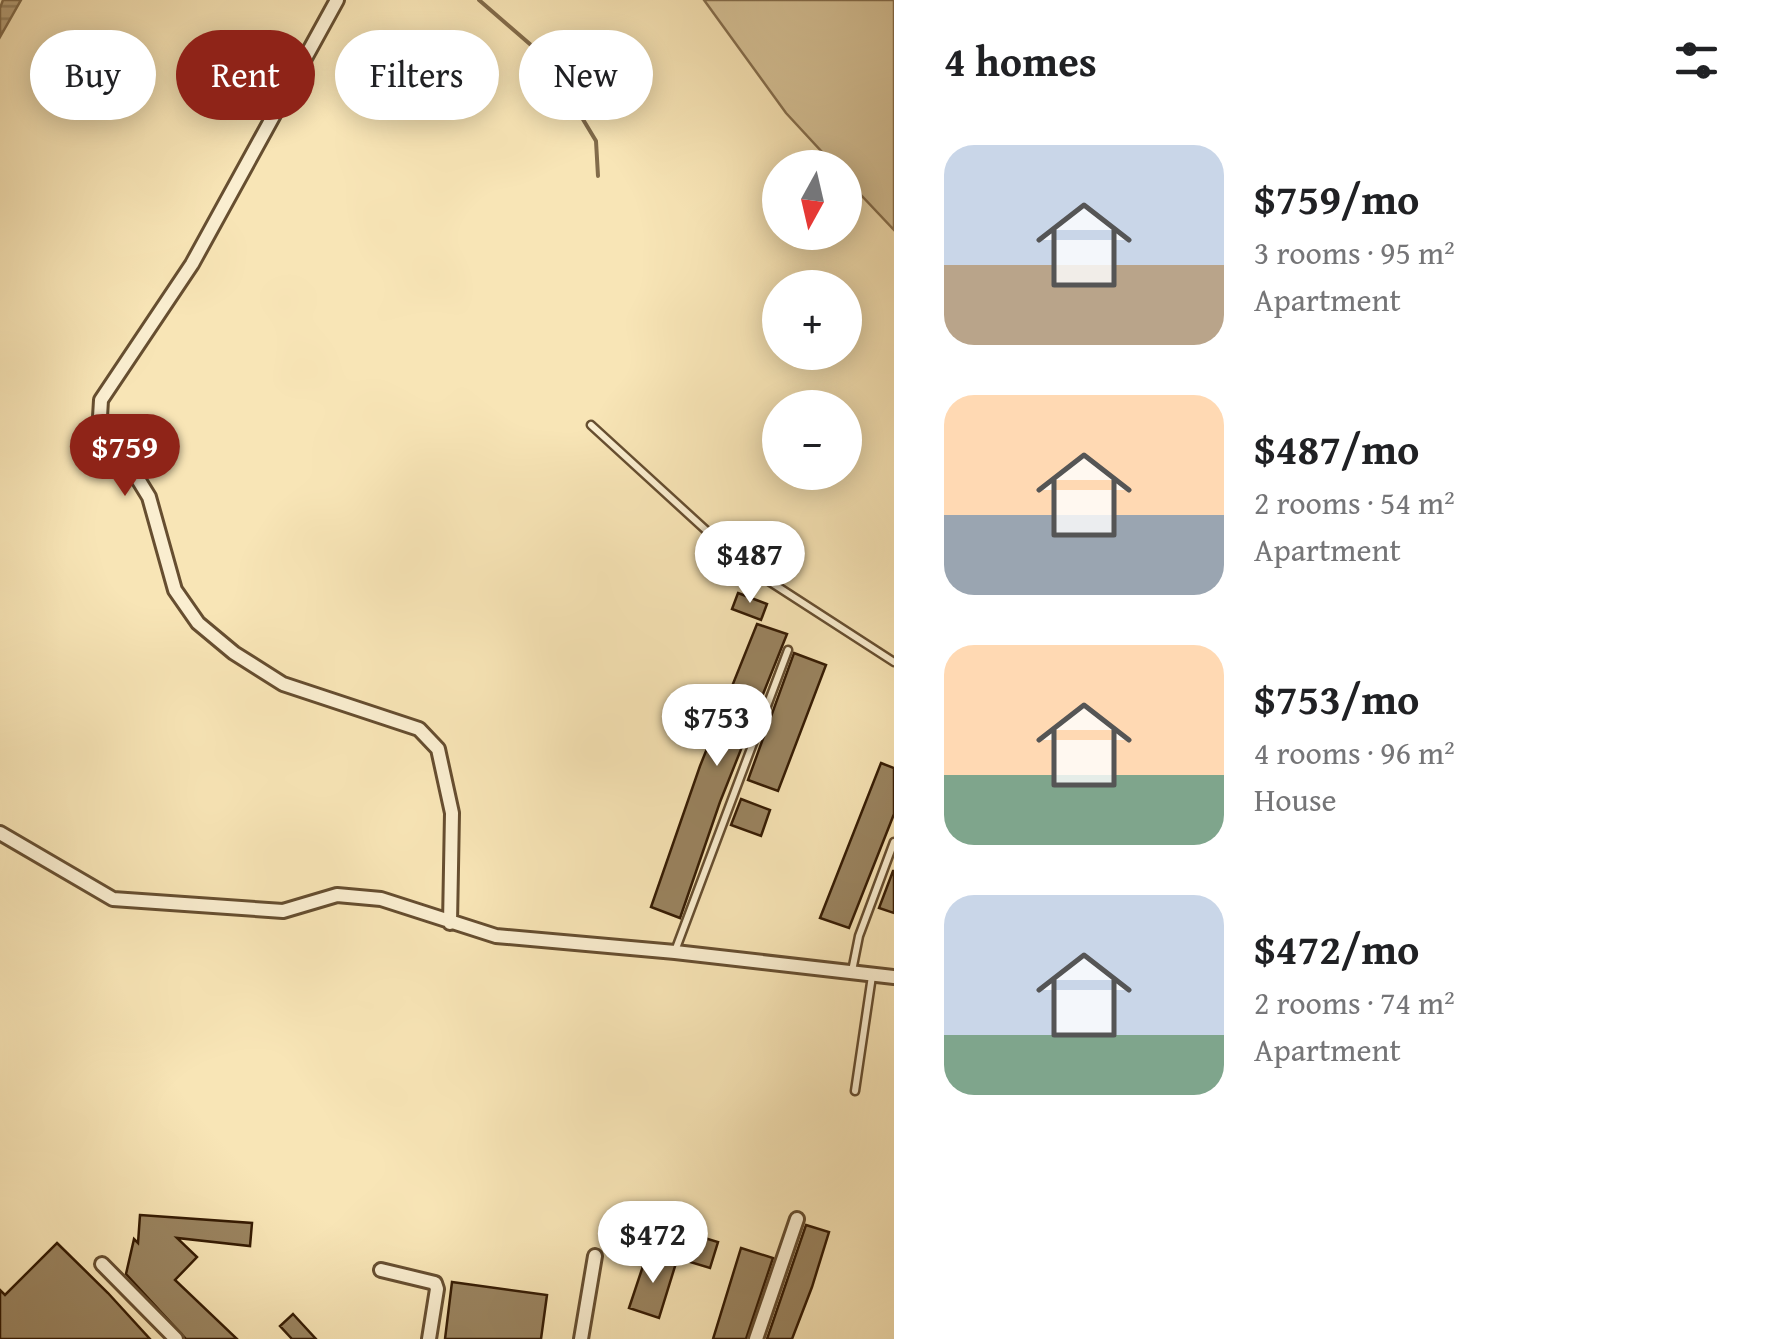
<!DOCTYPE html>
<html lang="en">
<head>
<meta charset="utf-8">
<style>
  body { margin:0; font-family:"Gentium Book Plus",serif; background:#f2f2f2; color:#202124; height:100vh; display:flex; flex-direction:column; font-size:38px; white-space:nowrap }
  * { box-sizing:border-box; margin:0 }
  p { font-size:32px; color:#757577 }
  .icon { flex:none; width:55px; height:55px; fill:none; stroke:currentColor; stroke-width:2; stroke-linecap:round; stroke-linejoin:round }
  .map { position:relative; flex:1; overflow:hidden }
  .panel { display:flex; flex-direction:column; background:#fff; width:880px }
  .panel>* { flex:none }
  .banner { position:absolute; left:30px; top:30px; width:712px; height:90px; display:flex; gap:20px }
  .needle { width:65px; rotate:188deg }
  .tools { position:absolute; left:762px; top:150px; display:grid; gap:20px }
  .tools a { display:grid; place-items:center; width:100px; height:100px; border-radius:50%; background:#fff; box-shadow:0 5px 25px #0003; font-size:50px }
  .price { position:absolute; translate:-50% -85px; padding:0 22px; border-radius:35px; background:#fff; color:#222; font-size:32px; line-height:65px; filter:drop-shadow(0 2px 5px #0008) }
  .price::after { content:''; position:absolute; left:50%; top:60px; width:30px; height:22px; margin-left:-15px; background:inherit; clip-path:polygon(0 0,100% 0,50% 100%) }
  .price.selected { background:#8f2418; color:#fff }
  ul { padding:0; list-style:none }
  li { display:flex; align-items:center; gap:30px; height:250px; padding:0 50px }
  li span { display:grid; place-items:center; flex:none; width:280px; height:200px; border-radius:30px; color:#555 }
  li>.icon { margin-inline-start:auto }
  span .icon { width:120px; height:120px; fill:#fffc; stroke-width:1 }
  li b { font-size:42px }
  h2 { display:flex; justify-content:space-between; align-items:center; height:120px; padding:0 50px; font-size:42px }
  .tag { padding:0 35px; border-radius:45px; background:#fff; box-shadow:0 5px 25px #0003; font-size:35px; line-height:90px }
  .tag.selected { background:#8f2418; color:#fff }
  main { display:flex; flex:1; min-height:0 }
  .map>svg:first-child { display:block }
  .grass { fill:#d7c398; stroke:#866f4e; stroke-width:2.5 }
  .water { fill:url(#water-rules); stroke:#826b4a; stroke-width:2.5 }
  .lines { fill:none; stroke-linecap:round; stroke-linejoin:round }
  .stream { stroke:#826b4a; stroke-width:4 }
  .building { fill:#9a8460; stroke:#351b03; stroke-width:2.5 }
  .lane-casing { stroke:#664e30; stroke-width:11 }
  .street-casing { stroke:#664e30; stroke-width:18 }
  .lane { stroke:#faeed0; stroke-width:6 }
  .street { stroke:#faeed0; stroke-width:12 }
</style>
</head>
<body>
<main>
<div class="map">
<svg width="894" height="1339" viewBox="0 0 894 1339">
  <defs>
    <pattern id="water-rules" width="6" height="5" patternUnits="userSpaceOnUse" patternTransform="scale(2.5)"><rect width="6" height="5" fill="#b6a079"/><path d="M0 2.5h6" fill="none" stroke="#958261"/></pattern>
  </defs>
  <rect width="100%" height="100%" fill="#f8e5b6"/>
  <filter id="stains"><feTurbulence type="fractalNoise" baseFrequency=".002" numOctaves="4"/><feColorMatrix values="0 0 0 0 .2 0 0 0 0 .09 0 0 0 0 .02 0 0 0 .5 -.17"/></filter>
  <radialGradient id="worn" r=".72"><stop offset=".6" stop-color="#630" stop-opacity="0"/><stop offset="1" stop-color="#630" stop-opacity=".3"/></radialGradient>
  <path class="grass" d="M704,0H894V230L845,178V168L836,167L786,113Z"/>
  <path class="water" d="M3,0H21L0,37V8Z"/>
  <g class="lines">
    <path class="stream" d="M479,0L546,58L596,141L598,176"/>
  </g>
  <path class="building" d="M738,593L767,604L761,620L732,609Z
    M757,624L787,634L720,802L680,918L651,907L700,766Z
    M794,653L826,665L778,791L748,780Z
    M881,763L894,768V814L849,928L820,918Z
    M741,799L770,810L761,836L731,825Z
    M893,871H894V913L879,908Z
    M140,1215L252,1223L250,1246L177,1238L197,1257L175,1280L237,1339H186L126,1274L134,1239L138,1243Z
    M806,1225L829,1232L812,1287L792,1339H767Z
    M688,1233L718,1242L710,1268L680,1259Z
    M57,1243L108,1293L150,1339H0V1290L5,1295Z
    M741,1248L773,1258L746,1339H713Z
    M647,1254L676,1263L659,1318L629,1308Z
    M452,1282L547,1295L541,1339H445Z
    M293,1314L316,1339H292L280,1326Z"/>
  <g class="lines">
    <defs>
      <path id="lane" d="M591,425L744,565L894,662
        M675,951L788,650
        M852,971L859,936L894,842
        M855,1091L872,976"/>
      <path id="street" d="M337,0L192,264L101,400L100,417L149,497L175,590L198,623L234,653L283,684L419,729L438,749L452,813L450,923
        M0,833L113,899L283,911L337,895L381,899L496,936L675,952L894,977
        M102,1264L176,1339
        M381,1270L435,1283L437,1289L429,1339
        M581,1339L595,1256
        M756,1339L797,1219"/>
    </defs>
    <use href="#lane" class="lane-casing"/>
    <use href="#street" class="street-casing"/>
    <use href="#lane" class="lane"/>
    <use href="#street" class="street"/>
  </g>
  <rect width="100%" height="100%" filter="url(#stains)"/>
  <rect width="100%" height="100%" fill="url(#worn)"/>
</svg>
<div class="tools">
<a><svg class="needle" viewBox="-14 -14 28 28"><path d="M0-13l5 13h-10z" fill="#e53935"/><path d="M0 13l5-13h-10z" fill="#757577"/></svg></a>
<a>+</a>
<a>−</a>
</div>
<b class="price selected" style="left:125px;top:499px">$759</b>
<b class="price" style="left:750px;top:606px">$487</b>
<b class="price" style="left:717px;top:769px">$753</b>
<b class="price" style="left:653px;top:1286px">$472</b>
<div class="banner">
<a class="tag">Buy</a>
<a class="tag selected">Rent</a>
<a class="tag">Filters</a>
<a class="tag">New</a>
</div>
</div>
<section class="panel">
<h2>4 homes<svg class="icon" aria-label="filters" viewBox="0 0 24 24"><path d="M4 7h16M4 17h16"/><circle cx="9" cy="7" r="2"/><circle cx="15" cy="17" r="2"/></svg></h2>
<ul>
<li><span style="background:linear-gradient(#c9d6e8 60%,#b9a48a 0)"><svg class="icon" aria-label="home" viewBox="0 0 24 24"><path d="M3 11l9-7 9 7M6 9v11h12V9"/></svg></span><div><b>$759/mo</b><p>3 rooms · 95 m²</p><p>Apartment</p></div></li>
<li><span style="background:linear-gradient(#ffd9b3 60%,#9aa5b1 0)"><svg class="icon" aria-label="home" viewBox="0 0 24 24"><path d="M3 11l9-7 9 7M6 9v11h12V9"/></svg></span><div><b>$487/mo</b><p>2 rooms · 54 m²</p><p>Apartment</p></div></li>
<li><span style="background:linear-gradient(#ffd9b3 65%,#7fa58c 0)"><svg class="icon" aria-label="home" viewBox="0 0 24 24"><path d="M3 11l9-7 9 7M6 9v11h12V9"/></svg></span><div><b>$753/mo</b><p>4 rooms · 96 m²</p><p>House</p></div></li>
<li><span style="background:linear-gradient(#c9d6e8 70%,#7fa58c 0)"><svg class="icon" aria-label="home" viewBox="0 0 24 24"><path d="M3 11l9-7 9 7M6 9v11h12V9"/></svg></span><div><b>$472/mo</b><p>2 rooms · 74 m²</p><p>Apartment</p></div></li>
</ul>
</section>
</main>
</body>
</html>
